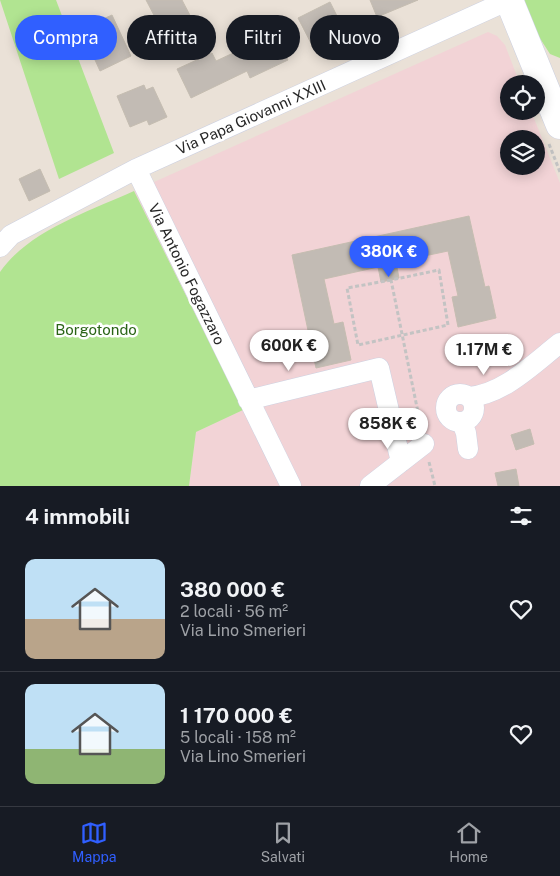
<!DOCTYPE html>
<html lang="it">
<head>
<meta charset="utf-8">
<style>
  body { margin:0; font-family:"Public Sans",sans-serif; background:#242831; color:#f1f3f6; height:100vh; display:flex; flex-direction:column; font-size:19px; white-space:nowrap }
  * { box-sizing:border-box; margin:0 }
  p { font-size:16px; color:#9ea1a6 }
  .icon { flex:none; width:28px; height:28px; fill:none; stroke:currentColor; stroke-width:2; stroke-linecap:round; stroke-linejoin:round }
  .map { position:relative; height:486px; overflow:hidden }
  .drawer { display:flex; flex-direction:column; background:#171b24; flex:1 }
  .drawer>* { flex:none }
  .hud { position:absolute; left:15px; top:15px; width:530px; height:45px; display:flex; gap:10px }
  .tools { position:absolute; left:500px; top:75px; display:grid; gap:10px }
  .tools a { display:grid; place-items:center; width:45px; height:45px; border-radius:50%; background:#171b24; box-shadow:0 2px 12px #0003; font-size:25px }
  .price { position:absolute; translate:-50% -42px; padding:0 11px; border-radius:18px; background:#fff; color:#222; font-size:16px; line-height:32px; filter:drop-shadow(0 1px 2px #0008) }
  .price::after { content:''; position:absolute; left:50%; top:30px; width:15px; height:11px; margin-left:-8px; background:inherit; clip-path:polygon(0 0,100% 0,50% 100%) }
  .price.active { background:#305fff; color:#fff }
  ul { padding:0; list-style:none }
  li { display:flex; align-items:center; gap:15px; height:125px; padding:0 25px }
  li+li { border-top:1px solid #363941 }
  li span { display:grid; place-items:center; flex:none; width:140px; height:100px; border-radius:10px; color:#555 }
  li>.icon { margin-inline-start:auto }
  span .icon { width:60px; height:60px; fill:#fffc; stroke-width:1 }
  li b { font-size:21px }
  h2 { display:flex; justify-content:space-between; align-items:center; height:60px; padding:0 25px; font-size:21px }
  .tag { padding:0 18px; border-radius:22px; background:#171b24; box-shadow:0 2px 12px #0003; font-size:18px; line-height:45px }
  .tag.active { background:#305fff; color:#fff }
  .menu { display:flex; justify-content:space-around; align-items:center; height:70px; border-top:1px solid #363941; background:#171b24; font-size:14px; color:#9ea1a6 }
  .menu a { display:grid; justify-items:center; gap:2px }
  .menu .active { color:#305fff }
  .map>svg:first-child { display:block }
  .medical { fill:#f2d3d6; fill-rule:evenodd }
  .green { fill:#b1e491 }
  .building { fill:#c2bbb4; stroke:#c5bdb1 }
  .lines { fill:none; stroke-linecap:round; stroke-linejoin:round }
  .street-casing { stroke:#cdd1e1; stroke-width:21 }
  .secondary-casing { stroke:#cdd1e1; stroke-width:29 }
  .path { stroke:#c3c3c3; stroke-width:3; stroke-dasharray:4 2.5; stroke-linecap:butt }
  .street { stroke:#fff; stroke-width:20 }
  .secondary { stroke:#fff; stroke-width:28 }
  .labels { text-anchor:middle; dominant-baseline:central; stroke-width:5; stroke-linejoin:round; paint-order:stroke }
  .street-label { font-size:15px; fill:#272727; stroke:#fff }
  .park-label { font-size:15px; fill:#2a6416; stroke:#fff }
</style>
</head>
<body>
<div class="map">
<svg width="560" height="486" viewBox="0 0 560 486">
  <rect width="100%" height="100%" fill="#eae1d7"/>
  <path class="medical" d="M488,32L497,36L505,45L520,84H509V111H531L560,183V486H189L196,432L243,410L134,191ZM509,139H536V166H509Z"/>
  <path class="green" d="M0,0H56L114,153L59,179Z
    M520,0H560V58L550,54L525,15Z
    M134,191L243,410L196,432L189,486H0V272C28,231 90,211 134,191Z"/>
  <path class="building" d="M146,0H182L194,23L166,38Z
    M370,0H418L377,17Z
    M330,2L346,34L314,49L298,18Z
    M112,15L131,56L100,71L81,29Z
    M273,27L288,60L250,78L247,71L191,98L177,69L212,53L216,61L255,43L252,37Z
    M144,85L146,90L153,87L167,117L149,125L147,120L130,127L117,96Z
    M40,169L50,191L29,201L19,179Z
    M469,216L485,287L489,286L496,318L458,327L452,297L458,296L448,251L396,262L399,278L391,280L381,282L378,267L324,279L334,324L343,322L351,360L316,368L292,255Z
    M530,429L534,444L516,450L511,435Z
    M516,469L519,486H498L495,473Z"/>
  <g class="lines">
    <defs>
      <path id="street" d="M136,169L291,486
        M0,247L11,235L136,169L509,0
        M446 408a14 14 0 1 1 28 0a14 14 0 1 1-28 0Z
        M469,397C504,394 533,364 560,343
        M248,400L379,368L401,462
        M462,422L466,433L468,449
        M370,486L424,444"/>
      <path id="secondary" d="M509,0L560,125"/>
    </defs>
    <use href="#street" class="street-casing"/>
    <use href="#secondary" class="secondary-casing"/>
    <path class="path" d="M549,144L560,172
      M391,280L347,288L358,345L448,325L439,270L391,280L421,427
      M429,462L435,486"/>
    <use href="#street" class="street"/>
    <use href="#secondary" class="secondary"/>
  </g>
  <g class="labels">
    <g class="street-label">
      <text transform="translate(251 117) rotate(-24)">Via Papa Giovanni XXIII</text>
      <text transform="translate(187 274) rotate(64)">Via Antonio Fogazzaro</text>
    </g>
    <g class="park-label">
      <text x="96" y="329">Borgotondo</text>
    </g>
  </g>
</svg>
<div class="tools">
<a><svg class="icon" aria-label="locate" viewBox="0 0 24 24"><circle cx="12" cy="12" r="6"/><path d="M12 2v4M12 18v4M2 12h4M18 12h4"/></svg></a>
<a><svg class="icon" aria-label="layers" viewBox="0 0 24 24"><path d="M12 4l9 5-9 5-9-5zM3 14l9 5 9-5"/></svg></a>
</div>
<b class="price active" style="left:389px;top:278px">380K €</b>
<b class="price" style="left:289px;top:372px">600K €</b>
<b class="price" style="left:484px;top:376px">1.17M €</b>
<b class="price" style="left:388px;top:450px">858K €</b>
<div class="hud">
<a class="tag active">Compra</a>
<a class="tag">Affitta</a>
<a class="tag">Filtri</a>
<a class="tag">Nuovo</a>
</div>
</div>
<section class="drawer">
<h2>4 immobili<svg class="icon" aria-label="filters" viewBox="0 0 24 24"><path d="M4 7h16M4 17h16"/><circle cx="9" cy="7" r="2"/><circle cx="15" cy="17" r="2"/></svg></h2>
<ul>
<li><span style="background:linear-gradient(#bfe0f5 60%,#b9a48a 0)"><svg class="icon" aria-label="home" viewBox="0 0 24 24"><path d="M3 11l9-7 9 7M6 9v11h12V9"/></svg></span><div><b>380 000 €</b><p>2 locali · 56 m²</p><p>Via Lino Smerieri</p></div><svg class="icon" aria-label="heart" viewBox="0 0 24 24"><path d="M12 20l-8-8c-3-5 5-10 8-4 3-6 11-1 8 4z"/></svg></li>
<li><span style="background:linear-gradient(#bfe0f5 65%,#8fb573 0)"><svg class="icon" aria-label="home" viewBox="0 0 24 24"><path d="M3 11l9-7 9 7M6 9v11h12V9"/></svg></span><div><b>1 170 000 €</b><p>5 locali · 158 m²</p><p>Via Lino Smerieri</p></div><svg class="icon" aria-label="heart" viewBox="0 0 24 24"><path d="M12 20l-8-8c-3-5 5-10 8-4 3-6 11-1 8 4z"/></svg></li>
</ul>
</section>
<nav class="menu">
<a class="active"><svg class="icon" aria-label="map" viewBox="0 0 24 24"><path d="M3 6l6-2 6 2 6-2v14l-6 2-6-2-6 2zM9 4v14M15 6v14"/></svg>Mappa</a>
<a><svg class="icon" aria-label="saved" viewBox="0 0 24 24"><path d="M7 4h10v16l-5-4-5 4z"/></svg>Salvati</a>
<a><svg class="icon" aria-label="home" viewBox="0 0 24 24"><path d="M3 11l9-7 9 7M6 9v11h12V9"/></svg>Home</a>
</nav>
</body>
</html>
